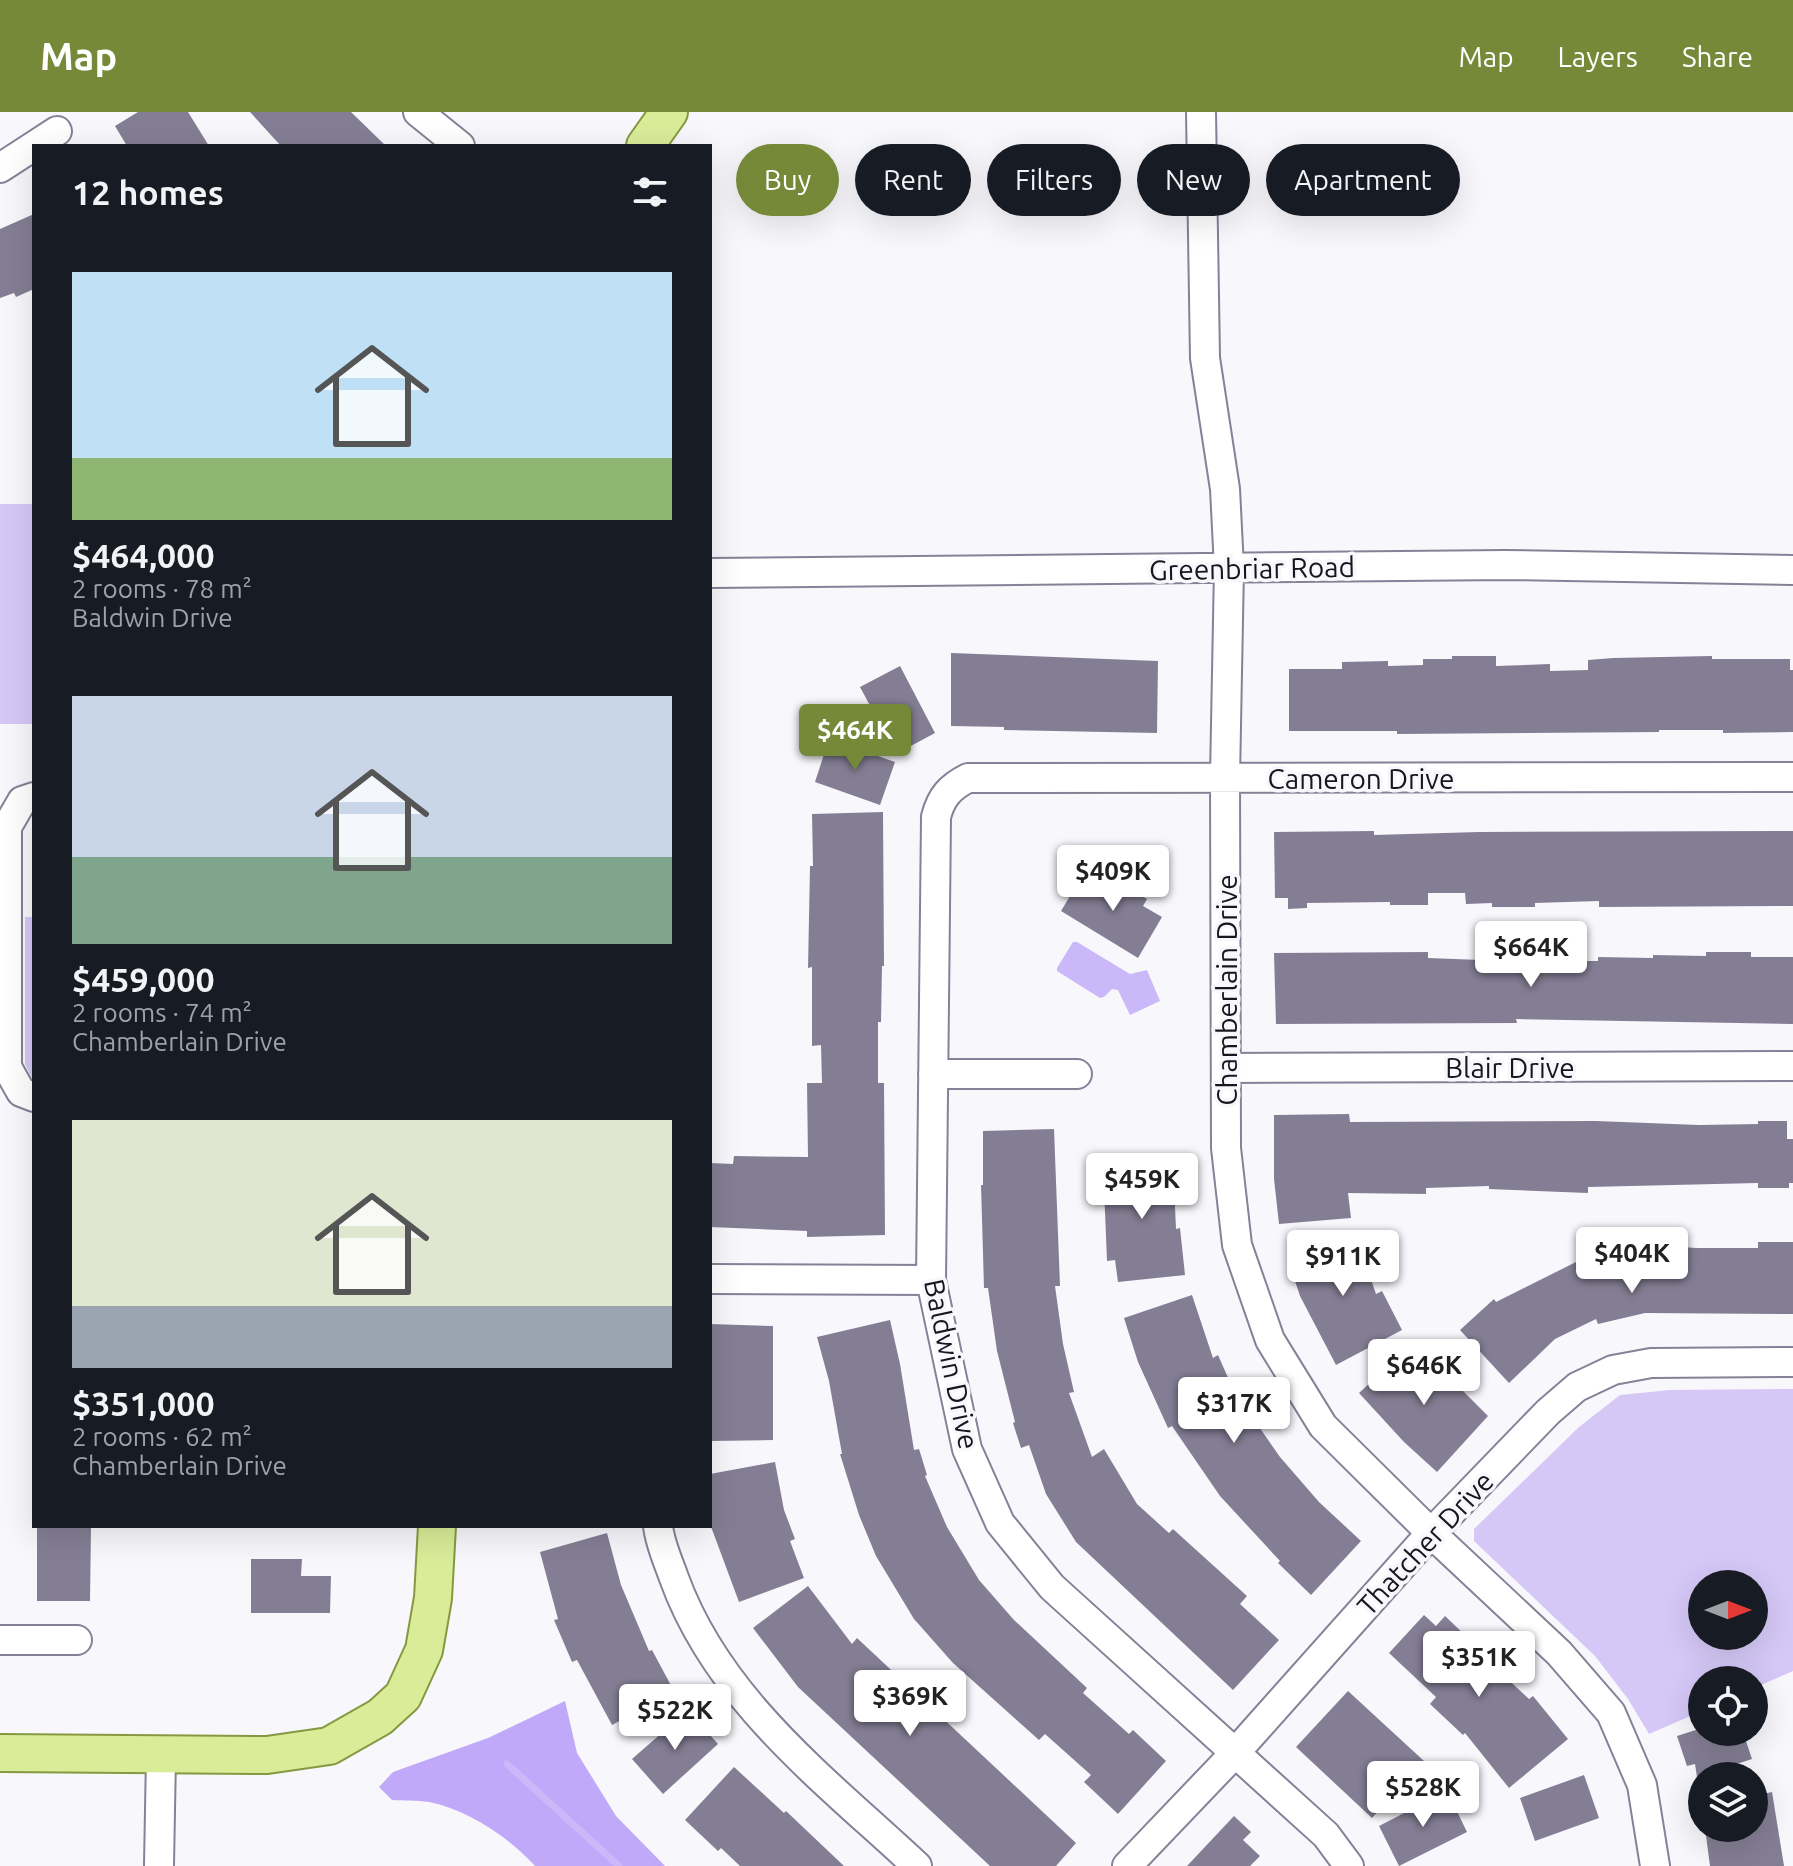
<!DOCTYPE html>
<html lang="en">
<head>
<meta charset="utf-8">
<style>
  body { margin:0; font-family:Ubuntu,sans-serif; background:#242831; color:#f1f3f6; height:100vh; display:flex; flex-direction:column; font-size:30px; white-space:nowrap }
  * { box-sizing:border-box; margin:0 }
  p { font-size:26px; color:#9ea1a6 }
  .icon { flex:none; width:44px; height:44px; fill:none; stroke:currentColor; stroke-width:2; stroke-linecap:round; stroke-linejoin:round }
  .map { position:relative; flex:1; overflow:hidden }
  .sheet { position:absolute; left:32px; top:32px; width:680px; height:1384px; display:flex; flex-direction:column; background:#171b24; border-radius:0px; box-shadow:0 8px 32px #0002 }
  .sheet>* { flex:none }
  .banner { position:absolute; left:736px; top:32px; width:760px; height:72px; display:flex; gap:16px }
  .needle { width:52px; rotate:90deg }
  .fabs { position:absolute; left:1688px; top:1458px; display:grid; gap:16px }
  .fabs a { display:grid; place-items:center; width:80px; height:80px; border-radius:50%; background:#171b24; box-shadow:0 8px 32px #0002; font-size:40px }
  .price { position:absolute; translate:-50% -68px; padding:0 18px; border-radius:8px; background:#fff; color:#222; font-size:26px; line-height:52px; filter:drop-shadow(0 2px 4px #0008) }
  .price::after { content:''; position:absolute; left:50%; top:48px; width:24px; height:18px; margin-left:-12px; background:inherit; clip-path:polygon(0 0,100% 0,50% 100%) }
  .price.current { background:#768939; color:#fff }
  ul { padding:0; list-style:none }
  li { display:grid; align-content:center; gap:16px; height:424px; padding:0 40px }
  li span { display:grid; place-items:center; height:248px; border-radius:0px; color:#555 }
  li>.icon { margin-inline-start:auto }
  span .icon { width:144px; height:144px; fill:#fffc; stroke-width:1 }
  li b { font-size:34px }
  h2 { display:flex; justify-content:space-between; align-items:center; height:96px; padding:0 40px; font-size:34px }
  .chip { padding:0 28px; border-radius:36px; background:#171b24; box-shadow:0 8px 32px #0002; font-size:28px; line-height:72px }
  .chip.current { background:#768939; color:#fff }
  header { display:flex; align-items:center; gap:48px; box-sizing:border-box; height:112px; padding:0 40px; background:#768939; color:#fff }
  header strong { font-size:38px }
  nav { display:flex; gap:44px; margin-inline-start:auto; font-size:28px }
  .map>svg:first-child { display:block }
  .green { fill:#d5c8f7; fill-rule:evenodd }
  .forest { fill:#c0a9f9 }
  .water { fill:#cbb8f9 }
  .lines { fill:none; stroke-linecap:round; stroke-linejoin:round }
  .stream { stroke:#cbb8f9; stroke-width:7 }
  .building { fill:#847e94 }
  .minor-casing { stroke:#878197; stroke-width:32 }
  .major-casing { stroke:#869940; stroke-width:40 }
  .minor { stroke:#fff; stroke-width:28 }
  .major { stroke:#daec98; stroke-width:36 }
  .labels { text-anchor:middle; dominant-baseline:central; stroke-width:7; stroke-linejoin:round; paint-order:stroke }
  .street-label { font-size:28px; fill:#17151d; stroke:#f8f7fc }
</style>
</head>
<body>
<header>
<strong>Map</strong>
<nav><a>Map</a><a>Layers</a><a>Share</a></nav>
</header>
<div class="map">
<svg width="1793" height="1754" viewBox="0 0 1793 1754">
  <rect width="100%" height="100%" fill="#f8f7fc"/>
  <path class="green" d="M0,392H34V612H0Z
    M25,805H34V970L25,952Z
    M1793,1277V1559L1754,1576V1568H1702V1599L1649,1622L1628,1587L1595,1544L1474,1429V1417L1579,1315L1620,1283L1670,1278ZM1702,1472H1754V1524H1702Z"/>
  <path class="forest" d="M565,1589L577,1641L616,1704L665,1754H535C509,1725 468,1698 429,1690C417,1688 404,1689 392,1688L379,1675L393,1660L488,1626Z"/>
  <path class="water" d="M1073,830H1077L1130,862L1147,858L1160,889L1130,903L1118,878L1112,877L1104,885L1100,886L1057,859V856Z"/>
  <g class="lines">
    <path class="stream" d="M507,1652L619,1754"/>
  </g>
  <path class="building" d="M138,0H188L209,34H127L115,14Z
    M250,0H351L386,34H281Z
    M34,102V177L16,185L14,181L0,186V117Z
    M951,541L1158,549L1157,621L1004,618V615L951,614Z
    M1452,544H1496V554L1550,552V559L1588,558V548L1613,546L1712,544V547H1790V558H1793V620L1723,621V618H1659V620L1397,622V619H1289V557H1342V550L1388,549V554L1423,553V547H1452Z
    M900,554L935,621L896,642L860,575Z
    M829,627L895,650L880,693L815,670Z
    M883,700L884,854H882L881,910H878V971H884L885,1123L807,1125V1119L710,1115V1051L733,1052L734,1044L808,1045L807,971H822L821,933L812,934V855L808,856L810,754H813L812,702Z
    M1374,719V723L1479,720L1793,719V794L1599,795V789L1535,791V795H1492V791L1466,792L1465,781H1428V793H1390V790L1307,791V796L1288,797V786H1275L1274,720Z
    M1085,759L1109,773L1113,767L1147,787L1143,794L1162,805L1138,846L1061,799Z
    M1535,839V849H1598V845L1653,846V843L1706,844V840H1751V845H1793V912L1516,907L1517,911L1276,912L1274,841L1428,840V846L1481,848L1517,847V840Z
    M1349,1002L1350,1010L1596,1009L1699,1013L1758,1012V1009H1787V1027H1793V1071H1789V1076H1758V1071L1588,1075V1081L1489,1077V1074L1426,1076V1082L1348,1081L1351,1106L1279,1112L1274,1067V1003Z
    M1054,1017L1060,1174H1055L1063,1232L1074,1280L1069,1281L1092,1345L1104,1337L1137,1392L1169,1421L1173,1417L1247,1484L1240,1492L1279,1528L1233,1578L1076,1430L1046,1382L1029,1333L1021,1336L1013,1311L1015,1310L997,1239L988,1176H984L981,1073H983V1019Z
    M1173,1049L1176,1117L1180,1116L1185,1163L1118,1170L1115,1148L1107,1149L1103,1051Z
    M1355,1121L1376,1182L1382,1179L1402,1218L1336,1253L1300,1184L1287,1145Z
    M1758,1130H1793V1202L1645,1201L1598,1212L1596,1207L1555,1227L1509,1271L1460,1218L1494,1187L1496,1190L1582,1147L1581,1142L1626,1131L1696,1136H1758Z
    M1192,1183L1213,1246L1218,1243L1244,1302L1248,1299L1280,1345L1319,1390L1361,1429L1311,1483L1278,1451L1280,1449L1220,1384L1172,1314L1168,1316L1138,1250L1124,1206Z
    M890,1208L900,1252L914,1338L919,1337L927,1363L925,1364L947,1415L979,1468L1014,1508L1087,1576L1083,1581L1129,1622L1133,1618L1166,1649L1118,1702L1084,1670L1091,1663L1045,1622L1039,1628L953,1551L914,1507L876,1444L859,1403L840,1342H842L829,1269L817,1225Z
    M710,1212L773,1214V1328L710,1329Z
    M1414,1230L1488,1304L1437,1360L1404,1330L1359,1281Z
    M775,1350L784,1398L795,1427L790,1429L804,1466L739,1490L710,1412V1362Z
    M37,1414H91L90,1489H37Z
    M607,1421L621,1473L649,1539L652,1538L674,1579L612,1613L577,1548L572,1550L554,1508L558,1507L540,1440Z
    M251,1447H302L301,1464H331L330,1501H251Z
    M808,1474L852,1532L857,1526L1076,1731L1056,1754H990L798,1575L753,1516Z
    M1424,1503L1436,1514L1445,1504L1466,1524L1464,1526L1529,1587L1533,1584L1568,1627L1509,1676L1465,1621L1463,1623L1430,1592L1436,1585L1389,1541Z
    M1348,1579L1424,1649L1372,1706L1296,1635Z
    M688,1598L718,1632L663,1682L632,1647Z
    M1702,1616V1620H1743L1752,1647L1697,1665L1695,1652L1687,1654L1677,1624Z
    M734,1655L784,1701L786,1699L844,1754H740L721,1736L718,1739L685,1708Z
    M1584,1663L1599,1706L1535,1729L1520,1686Z
    M1447,1679L1467,1720L1399,1754L1379,1714Z
    M1772,1680L1784,1754H1710L1705,1716H1754V1684Z
    M1234,1704L1251,1720L1243,1728L1260,1744L1250,1754H1187Z"/>
  <g class="lines">
    <defs>
      <path id="minor" d="M418,0L460,34
        M1201,0L1205,246L1225,377L1229,456L1225,666L1226,1036L1237,1133L1270,1228L1323,1314L1431,1421L1559,1541L1611,1601L1642,1673L1655,1754
        M0,56L57,19
        M710,461L1505,453L1793,458
        M34,685L22,689L7,715V955L21,980L34,985
        M1226,956L1793,954
        M933,962H1077
        M710,1167L931,1168
        M658,1414C660,1432 668,1449 674,1466C718,1588 825,1668 917,1754
        M0,1528H77
        M159,1754L161,1643
        M1127,1754L1234,1642L1431,1421L1548,1300L1577,1275L1613,1258L1651,1251L1793,1250
        M1349,1754L1326,1723L1052,1475L1000,1411L967,1337L931,1168L936,705C941,685 950,675 968,666L1793,665"/>
      <path id="major" d="M645,34L669,0
        M0,1641L267,1643L329,1634L380,1605L403,1584L424,1538L433,1486L437,1414"/>
    </defs>
    <use href="#minor" class="minor-casing"/>
    <use href="#major" class="major-casing"/>
    <use href="#minor" class="minor"/>
    <use href="#major" class="major"/>
  </g>
  <g class="labels">
    <g class="street-label">
      <text transform="translate(1252 456) rotate(-1)">Greenbriar Road</text>
      <text x="1361" y="666">Cameron Drive</text>
      <text transform="translate(1226 878) rotate(-90)">Chamberlain Drive</text>
      <text x="1510" y="955">Blair Drive</text>
      <text transform="translate(952 1252) rotate(78)">Baldwin Drive</text>
      <text transform="translate(1425 1431) rotate(-47)">Thatcher Drive</text>
    </g>
  </g>
</svg>
<div class="fabs">
<a><svg class="needle" viewBox="-14 -14 28 28"><path d="M0-13l5 13h-10z" fill="#e53935"/><path d="M0 13l5-13h-10z" fill="#9ea1a6"/></svg></a>
<a><svg class="icon" aria-label="locate" viewBox="0 0 24 24"><circle cx="12" cy="12" r="6"/><path d="M12 2v4M12 18v4M2 12h4M18 12h4"/></svg></a>
<a><svg class="icon" aria-label="layers" viewBox="0 0 24 24"><path d="M12 4l9 5-9 5-9-5zM3 14l9 5 9-5"/></svg></a>
</div>
<b class="price current" style="left:855px;top:660px">$464K</b>
<b class="price" style="left:1113px;top:801px">$409K</b>
<b class="price" style="left:1531px;top:877px">$664K</b>
<b class="price" style="left:1142px;top:1109px">$459K</b>
<b class="price" style="left:1632px;top:1183px">$404K</b>
<b class="price" style="left:1343px;top:1186px">$911K</b>
<b class="price" style="left:1424px;top:1295px">$646K</b>
<b class="price" style="left:1234px;top:1333px">$317K</b>
<b class="price" style="left:1479px;top:1587px">$351K</b>
<b class="price" style="left:910px;top:1626px">$369K</b>
<b class="price" style="left:675px;top:1640px">$522K</b>
<b class="price" style="left:1423px;top:1717px">$528K</b>
<div class="banner">
<a class="chip current">Buy</a>
<a class="chip">Rent</a>
<a class="chip">Filters</a>
<a class="chip">New</a>
<a class="chip">Apartment</a>
</div>
<section class="sheet">
<h2>12 homes<svg class="icon" aria-label="filters" viewBox="0 0 24 24"><path d="M4 7h16M4 17h16"/><circle cx="9" cy="7" r="2"/><circle cx="15" cy="17" r="2"/></svg></h2>
<ul>
<li><span style="background:linear-gradient(#bfe0f5 75%,#8fb573 0)"><svg class="icon" aria-label="home" viewBox="0 0 24 24"><path d="M3 11l9-7 9 7M6 9v11h12V9"/></svg></span><div><b>$464,000</b><p>2 rooms · 78 m²</p><p>Baldwin Drive</p></div></li>
<li><span style="background:linear-gradient(#c9d6e8 65%,#7fa58c 0)"><svg class="icon" aria-label="home" viewBox="0 0 24 24"><path d="M3 11l9-7 9 7M6 9v11h12V9"/></svg></span><div><b>$459,000</b><p>2 rooms · 74 m²</p><p>Chamberlain Drive</p></div></li>
<li><span style="background:linear-gradient(#dfe7d0 75%,#9aa5b1 0)"><svg class="icon" aria-label="home" viewBox="0 0 24 24"><path d="M3 11l9-7 9 7M6 9v11h12V9"/></svg></span><div><b>$351,000</b><p>2 rooms · 62 m²</p><p>Chamberlain Drive</p></div></li>
</ul>
</section>
</div>
</body>
</html>
